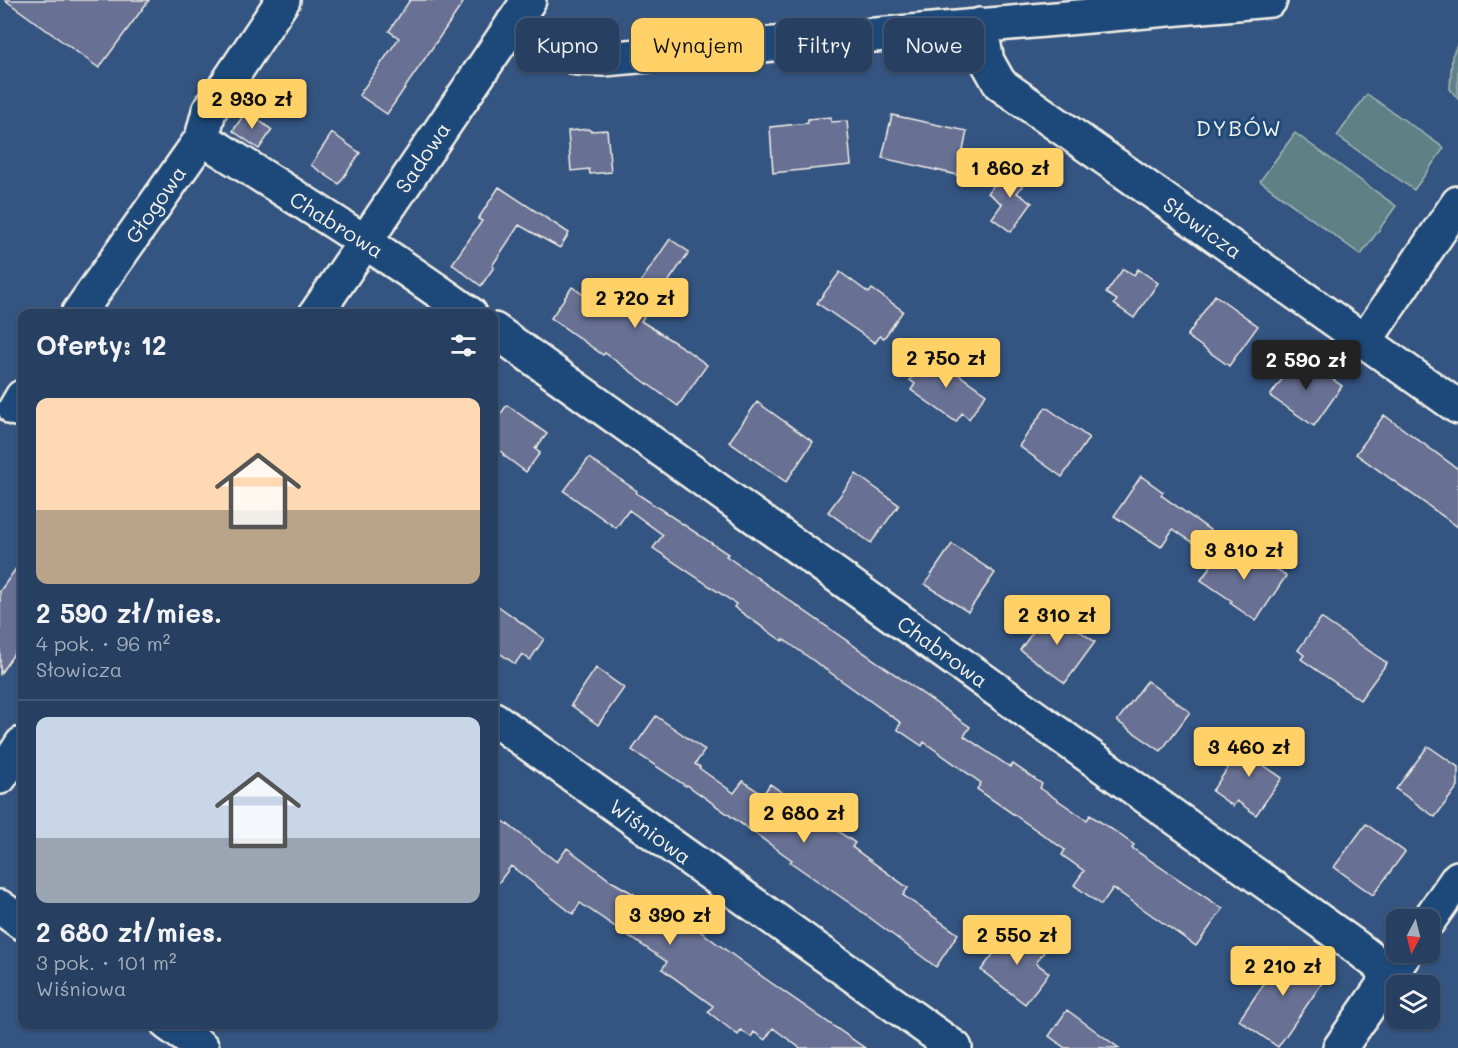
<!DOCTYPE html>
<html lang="pl">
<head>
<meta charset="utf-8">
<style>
  body { margin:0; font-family:Mali,sans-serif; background:#334a6a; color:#f1f3f6; height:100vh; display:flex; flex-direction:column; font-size:22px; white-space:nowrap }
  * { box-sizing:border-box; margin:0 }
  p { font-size:20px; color:#a4afbd }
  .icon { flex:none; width:33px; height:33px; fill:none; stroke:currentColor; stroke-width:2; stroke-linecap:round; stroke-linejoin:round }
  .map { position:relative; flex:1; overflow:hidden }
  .side { position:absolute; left:18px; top:309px; width:480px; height:720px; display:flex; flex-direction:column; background:#273f61; border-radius:12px; box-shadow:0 2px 4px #0004,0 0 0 2px #435876 }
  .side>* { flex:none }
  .banner { position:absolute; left:516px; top:18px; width:570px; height:54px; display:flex; gap:12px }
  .needle { width:39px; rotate:187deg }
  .tools { position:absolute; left:1386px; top:909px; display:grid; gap:12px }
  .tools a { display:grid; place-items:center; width:54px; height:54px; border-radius:12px; background:#273f61; box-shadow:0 2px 4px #0004,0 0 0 2px #435876; font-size:30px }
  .price { position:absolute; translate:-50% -51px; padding:0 14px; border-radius:6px; background:#ffd166; color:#111; font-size:20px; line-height:39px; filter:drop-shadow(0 2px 3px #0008) }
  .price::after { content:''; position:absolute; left:50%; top:36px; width:18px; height:14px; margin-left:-9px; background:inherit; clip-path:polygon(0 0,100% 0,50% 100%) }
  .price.active { background:#222; color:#fff }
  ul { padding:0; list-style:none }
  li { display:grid; align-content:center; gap:12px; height:318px; padding:0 18px }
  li+li { border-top:2px solid #435876 }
  li span { display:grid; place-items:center; height:186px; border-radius:12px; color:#555 }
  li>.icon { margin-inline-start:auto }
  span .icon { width:108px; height:108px; fill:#fffc; stroke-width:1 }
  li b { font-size:26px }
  h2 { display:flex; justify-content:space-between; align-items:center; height:72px; padding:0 18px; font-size:26px }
  .pill { padding:0 21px; border-radius:12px; background:#273f61; box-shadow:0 2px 4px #0004,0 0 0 2px #435876; font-size:21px; line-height:54px }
  .pill.active { background:#ffd166; color:#111 }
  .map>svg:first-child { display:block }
  .green { fill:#5e8186; stroke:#a9b9b7; stroke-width:1.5 }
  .building { fill:#676f93; stroke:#f4f1e8; stroke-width:1.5 }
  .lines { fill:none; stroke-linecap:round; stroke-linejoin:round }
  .minor-casing { stroke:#f4f1e8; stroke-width:38 }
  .tertiary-casing { stroke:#f4f1e8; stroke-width:38 }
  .minor { stroke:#1f4a7a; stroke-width:33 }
  .tertiary { stroke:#1f4a7a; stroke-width:33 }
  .labels { text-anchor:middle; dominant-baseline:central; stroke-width:6; stroke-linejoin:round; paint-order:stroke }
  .street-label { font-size:21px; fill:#f4f1e8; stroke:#1f4a7a }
  .neighbourhood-label { font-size:22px; letter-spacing:1.5px; fill:#f4f1e8; stroke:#1f4a7a }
</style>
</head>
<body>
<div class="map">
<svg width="1458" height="1048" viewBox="0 0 1458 1048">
  <rect width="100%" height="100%" fill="#345481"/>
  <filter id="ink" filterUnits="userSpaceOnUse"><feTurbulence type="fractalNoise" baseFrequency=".0167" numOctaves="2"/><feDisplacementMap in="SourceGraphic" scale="12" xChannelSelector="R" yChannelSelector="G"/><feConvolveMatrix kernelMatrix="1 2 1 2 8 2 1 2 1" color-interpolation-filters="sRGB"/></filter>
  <g filter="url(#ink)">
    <path class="green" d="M1458,43V99L1450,89L1452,56Z
      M1367,94L1444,148L1414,190L1337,136Z
      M1295,133L1396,206L1361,255L1260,181Z"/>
    <path class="building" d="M5,0H149L99,68Z
      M410,0H465L387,114L359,95L399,38L389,31Z
      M246,111L272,130L259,149L233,131Z
      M892,115L967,131L958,175L882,158Z
      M831,117V122L847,121L851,165L773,173L770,127L808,123V119Z
      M589,129L590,131L607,130L611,172L590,174L589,169L571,171L568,131Z
      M332,133L360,153L339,184L311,165Z
      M1008,165L1027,179L1017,193L1032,203L1011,232L992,218L1002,204L988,193Z
      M499,187L569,233L560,248L519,225L492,266L494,267L481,286L452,264L482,221L478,219Z
      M670,239L689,252L641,321L685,349L707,365L678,406L605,353L603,355L551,318L572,287L594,302L610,280L631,296Z
      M1123,269L1134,275L1138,269L1158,283L1134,318L1114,304L1117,300L1106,293Z
      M840,272L869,293L872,289L903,311L884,338L880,336L875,343L817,303Z
      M1215,295L1258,326L1229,366L1187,336Z
      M928,353L986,394L969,419L962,413L956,422L911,390L915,384L910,380Z
      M1299,355L1342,386L1314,426L1270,396Z
      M757,402L813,442L786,482L729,442Z
      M507,405L547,434L535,449L540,453L526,472L503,455L504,454L494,446V423Z
      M1046,407L1089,438L1062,477L1019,446Z
      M1384,415L1458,469V527L1356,454Z
      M589,458L637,491L636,493L728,554L726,556L970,727L964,736L1010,767L1013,764L1042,784L1040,788L1087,820L1090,815L1113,830L1134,845L1132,848L1223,909L1196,946L1113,888L1101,905L1074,885L1084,871L1062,855L1065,850L977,789L981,783L924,742L922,746L897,729L901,723L783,639L782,641L734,607L736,604L653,548L663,535L629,510L616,528L564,491Z
      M856,474L899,505L871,543L828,512Z
      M1141,476L1163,492L1161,495L1221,538L1210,554L1173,529L1161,547L1114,516Z
      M1227,543L1258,564L1261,559L1286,576L1256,621L1230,603L1232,601L1201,580Z
      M952,544L995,573L968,612L925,584Z
      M22,560V642L0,674V591Z
      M494,603L544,639L530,660L522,654L515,664L494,649Z
      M1049,609L1095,642L1065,683L1020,650Z
      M1321,618L1387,663L1360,700L1301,659L1304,655L1298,650Z
      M596,668L624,688L598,725L571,705Z
      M1147,681L1190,712L1161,751L1117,721Z
      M656,716L705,750L695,764L700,767L699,768L734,793L743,781L763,795L770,784L855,843L852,847L908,888L903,895L958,934L936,967L854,906L790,862L792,860L687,785L686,786L632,750Z
      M1251,735L1272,750L1262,764L1282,778L1256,815L1237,801L1233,806L1212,791Z
      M1428,746L1458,767V786L1435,817L1396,789Z
      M494,814L557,862L567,848L611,881L639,897L653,906L650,912L691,929L693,926L760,975L865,1048H800L773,1028L765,1040L754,1032L751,1037L741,1030L738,1035L708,1012L713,1006L662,969L667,962L580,903L573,914L511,866L494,889Z
      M1366,824L1405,852L1373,895L1334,867Z
      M1013,928L1044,952L1036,963L1049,973L1025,1004L981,970Z
      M1286,948L1327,976L1278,1047L1239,1020L1270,975L1268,973Z
      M1067,1010L1119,1048H1065L1049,1036Z"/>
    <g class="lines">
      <defs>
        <path id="minor" d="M513,23L542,42L577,58L604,59L1270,0
          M980,25L987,61L1000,84L1458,407
          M202,138C292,195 383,251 470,314
          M78,314L202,138L209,111L283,0
          M316,314L529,0
          M494,330L1356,947L1391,974
          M1365,341L1458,203
          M15,409L22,397
          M494,719L955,1048
          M0,777L22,744
          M1429,920L1458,878
          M1340,1048L1406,952"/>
        <path id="tertiary" d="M0,907L22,923
          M168,1024L202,1048"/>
      </defs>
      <use href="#minor" class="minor-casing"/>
      <use href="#tertiary" class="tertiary-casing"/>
      <use href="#minor" class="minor"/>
      <use href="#tertiary" class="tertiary"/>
    </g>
  </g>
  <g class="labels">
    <g class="street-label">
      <text transform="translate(422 157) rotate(-56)">Sadowa</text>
      <text transform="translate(155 204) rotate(-55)">Głogowa</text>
      <text transform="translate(337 224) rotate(32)">Chabrowa</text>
      <text transform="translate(1203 227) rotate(35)">Słowicza</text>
      <text transform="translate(943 651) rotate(36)">Chabrowa</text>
      <text transform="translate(651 831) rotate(36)">Wiśniowa</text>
    </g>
    <g class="neighbourhood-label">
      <text x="1239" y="127">DYBÓW</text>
    </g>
  </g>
</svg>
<div class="tools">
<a><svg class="needle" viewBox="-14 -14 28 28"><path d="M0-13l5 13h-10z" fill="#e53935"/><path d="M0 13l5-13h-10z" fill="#a4afbd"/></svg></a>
<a><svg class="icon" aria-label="layers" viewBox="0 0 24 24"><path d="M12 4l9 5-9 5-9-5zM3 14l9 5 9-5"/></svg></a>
</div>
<b class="price" style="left:252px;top:130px">2 930 zł</b>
<b class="price" style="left:1010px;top:199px">1 860 zł</b>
<b class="price" style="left:635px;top:329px">2 720 zł</b>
<b class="price" style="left:946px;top:389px">2 750 zł</b>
<b class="price active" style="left:1306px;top:391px">2 590 zł</b>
<b class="price" style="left:1244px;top:581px">3 810 zł</b>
<b class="price" style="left:1057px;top:646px">2 310 zł</b>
<b class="price" style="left:1249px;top:778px">3 460 zł</b>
<b class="price" style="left:804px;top:844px">2 680 zł</b>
<b class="price" style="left:670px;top:946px">3 390 zł</b>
<b class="price" style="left:1017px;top:966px">2 550 zł</b>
<b class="price" style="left:1283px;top:997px">2 210 zł</b>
<div class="banner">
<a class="pill">Kupno</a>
<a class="pill active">Wynajem</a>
<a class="pill">Filtry</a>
<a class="pill">Nowe</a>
</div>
<section class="side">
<h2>Oferty: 12<svg class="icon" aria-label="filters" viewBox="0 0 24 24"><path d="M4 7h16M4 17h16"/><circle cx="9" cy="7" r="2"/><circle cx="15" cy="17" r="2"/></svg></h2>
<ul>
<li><span style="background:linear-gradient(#ffd9b3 60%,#b9a48a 0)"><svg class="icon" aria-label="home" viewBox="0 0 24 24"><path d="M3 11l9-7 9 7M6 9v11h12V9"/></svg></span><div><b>2 590 zł/mies.</b><p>4 pok. · 96 m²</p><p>Słowicza</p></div></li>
<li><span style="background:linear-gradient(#c9d6e8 65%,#9aa5b1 0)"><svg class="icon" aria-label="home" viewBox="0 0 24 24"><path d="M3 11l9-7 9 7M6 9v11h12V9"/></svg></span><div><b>2 680 zł/mies.</b><p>3 pok. · 101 m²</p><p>Wiśniowa</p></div></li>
</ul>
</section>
</div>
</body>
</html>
